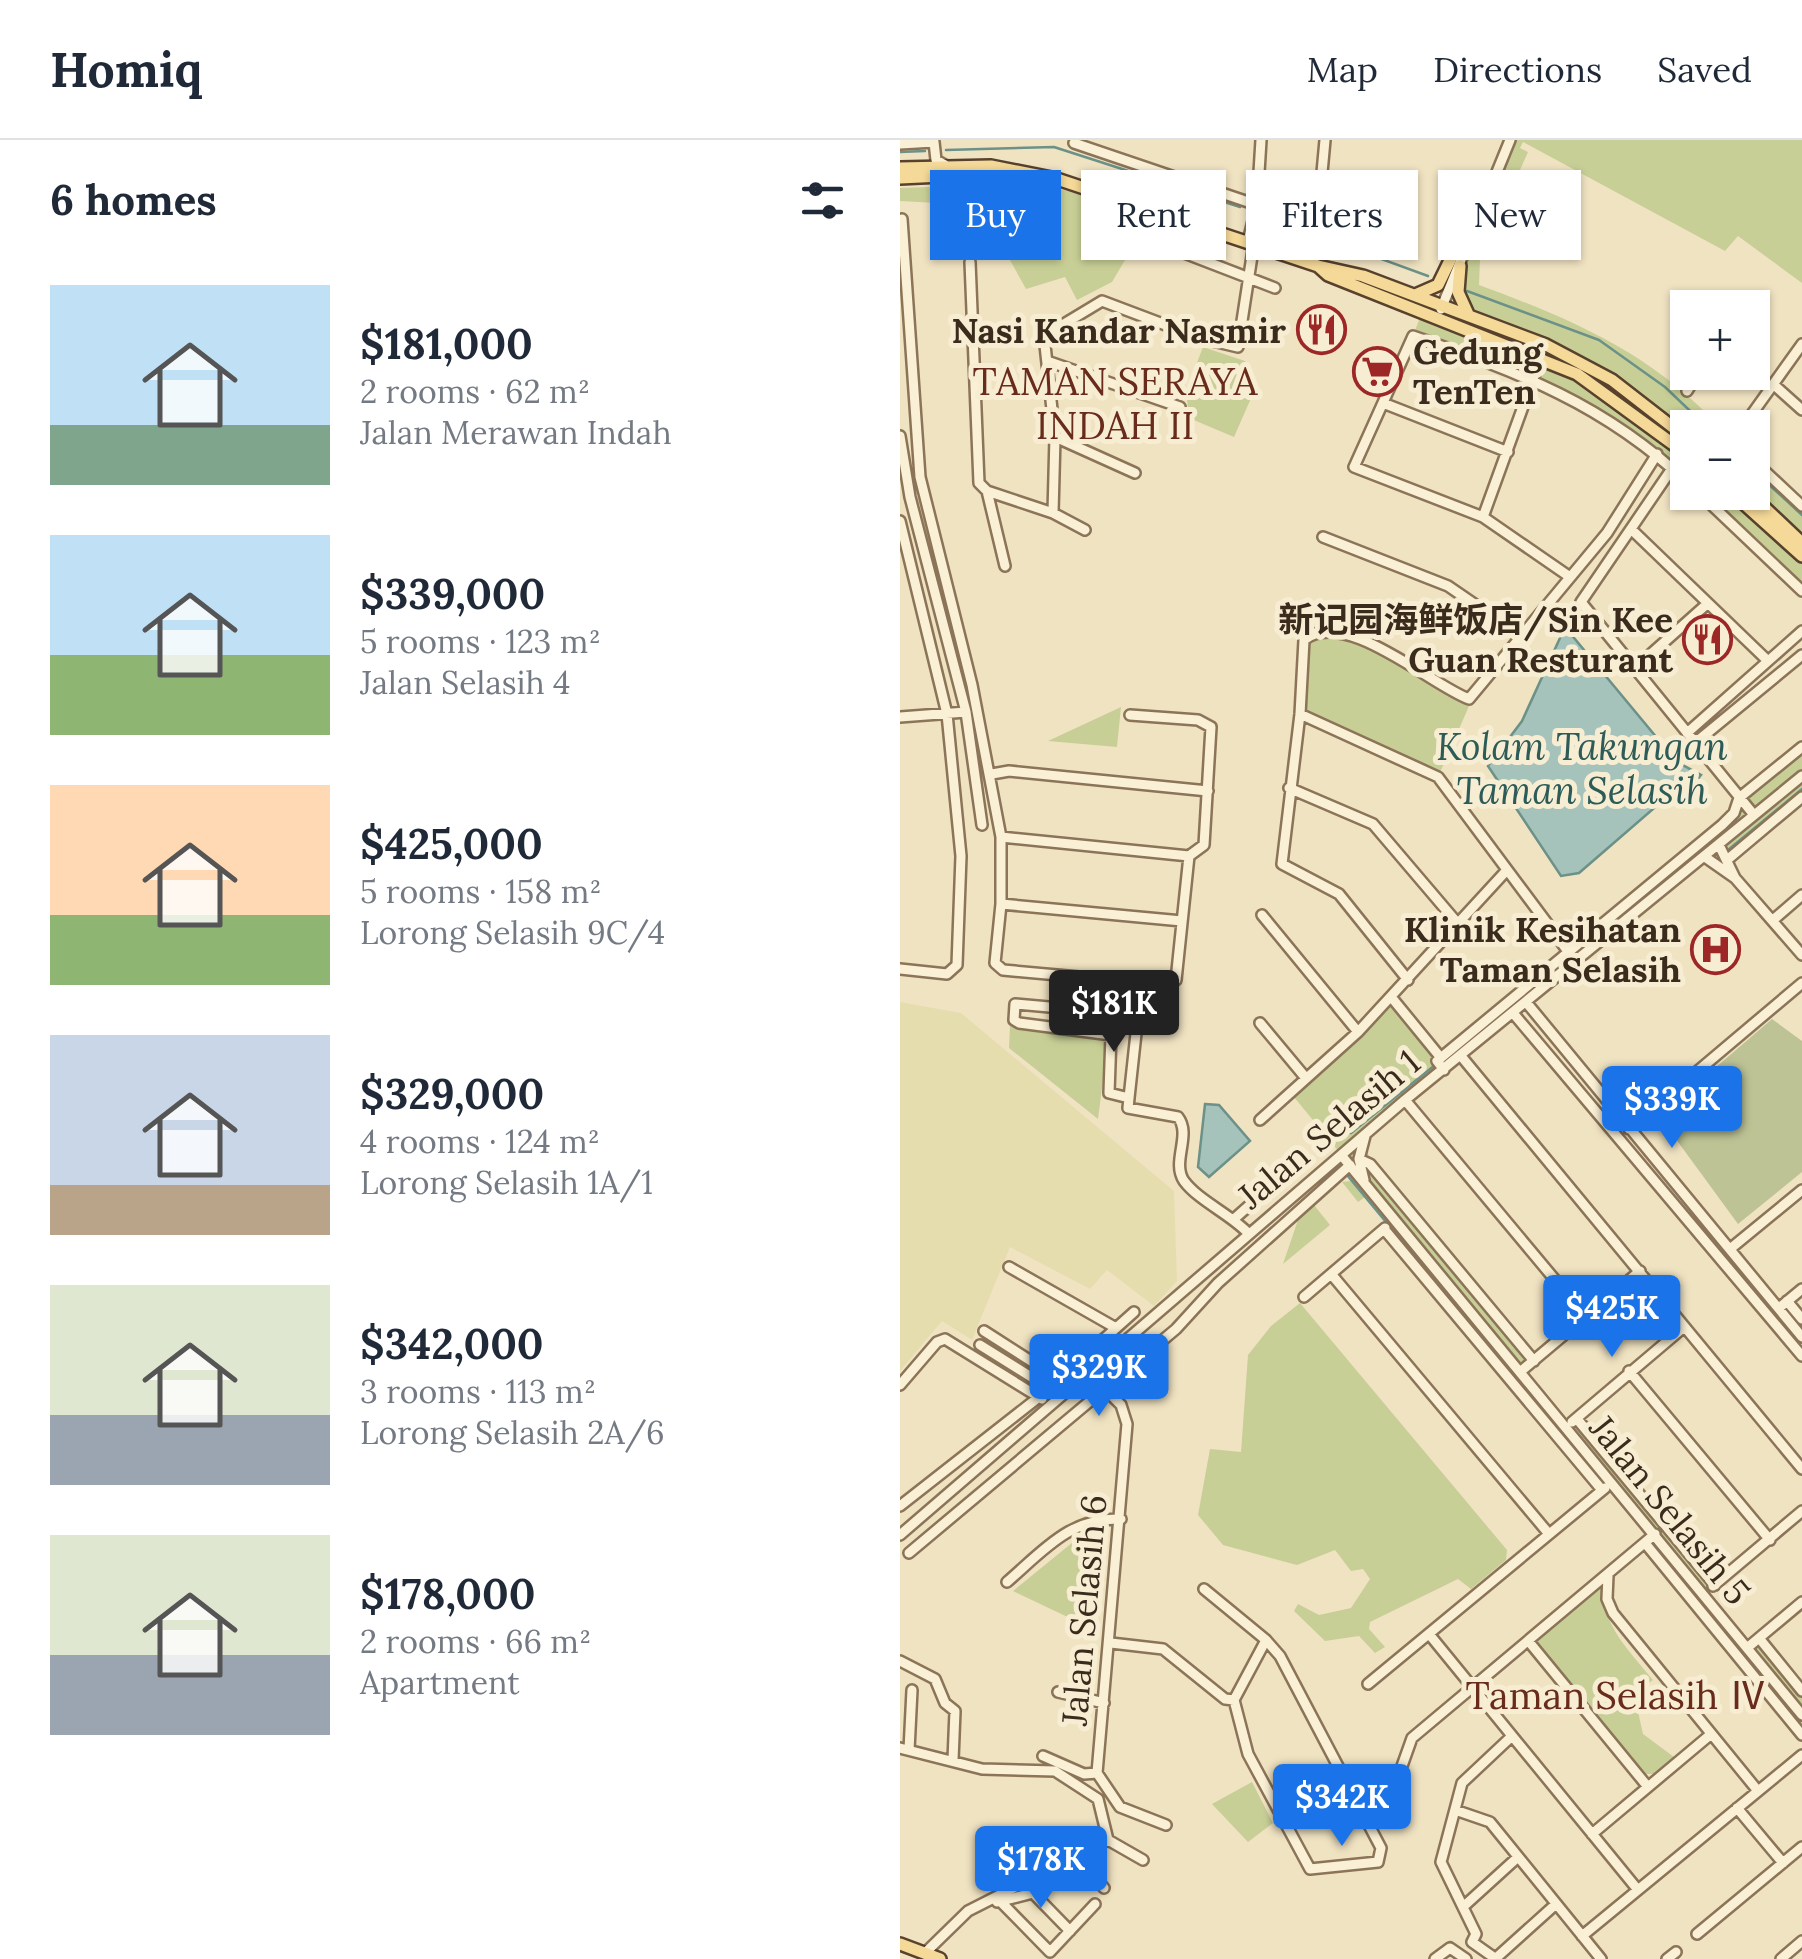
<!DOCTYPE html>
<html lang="en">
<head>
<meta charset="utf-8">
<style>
  body { margin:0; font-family:Lora,"Noto Sans SC",serif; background:#f2f2f3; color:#1f2937; height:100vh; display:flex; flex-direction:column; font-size:38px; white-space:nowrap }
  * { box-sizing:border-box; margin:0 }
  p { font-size:32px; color:#747a83 }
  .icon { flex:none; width:55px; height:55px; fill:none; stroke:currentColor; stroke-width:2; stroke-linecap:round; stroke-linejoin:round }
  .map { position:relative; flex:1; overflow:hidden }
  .drawer { display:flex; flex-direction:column; background:#fff; width:900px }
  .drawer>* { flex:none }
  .hud { position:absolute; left:30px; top:30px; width:720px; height:90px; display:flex; gap:20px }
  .controls { position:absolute; left:770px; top:150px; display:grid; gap:20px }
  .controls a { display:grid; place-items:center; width:100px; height:100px; border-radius:0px; background:#fff; box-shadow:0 2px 8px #0004; font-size:50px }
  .price { position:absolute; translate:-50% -85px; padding:0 22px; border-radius:10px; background:#1a73e8; color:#fff; font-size:32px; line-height:65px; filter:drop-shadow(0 2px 5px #0008) }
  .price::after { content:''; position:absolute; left:50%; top:60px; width:30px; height:22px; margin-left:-15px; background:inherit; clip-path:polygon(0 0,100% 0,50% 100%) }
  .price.selected { background:#222; color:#fff }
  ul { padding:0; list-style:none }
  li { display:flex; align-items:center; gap:30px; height:250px; padding:0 50px }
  li span { display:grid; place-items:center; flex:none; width:280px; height:200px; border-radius:0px; color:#555 }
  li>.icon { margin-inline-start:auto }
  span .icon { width:120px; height:120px; fill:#fffc; stroke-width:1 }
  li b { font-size:42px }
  h2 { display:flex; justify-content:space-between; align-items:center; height:120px; padding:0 50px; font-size:42px }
  .chip { padding:0 35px; border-radius:0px; background:#fff; box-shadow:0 2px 8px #0004; font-size:35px; line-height:90px }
  .chip.selected { background:#1a73e8; color:#fff }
  header { display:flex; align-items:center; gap:60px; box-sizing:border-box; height:140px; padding:0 50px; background:#fff; border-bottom:2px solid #e0e1e3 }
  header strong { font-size:48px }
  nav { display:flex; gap:55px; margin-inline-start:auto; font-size:35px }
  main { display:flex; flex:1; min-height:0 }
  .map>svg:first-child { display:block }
  .farmland { fill:#e6ddaf }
  .green { fill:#c8cf96 }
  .cemetery { fill:#bdc395 }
  .water { fill:#a5c3ba; stroke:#6b9188; stroke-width:2.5 }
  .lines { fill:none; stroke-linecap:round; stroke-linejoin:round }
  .stream { stroke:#6b9188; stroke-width:2.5 }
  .minor-casing { stroke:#8b7458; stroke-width:14 }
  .major-casing { stroke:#58412d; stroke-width:16 }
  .minor { stroke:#faf0d6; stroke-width:9 }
  .major { stroke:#f5d998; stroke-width:11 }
  .labels { text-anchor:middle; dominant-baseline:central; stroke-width:10; stroke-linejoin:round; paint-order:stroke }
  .poi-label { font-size:35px; font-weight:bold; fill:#3a2b1d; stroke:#f7edd2; text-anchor:end }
  .street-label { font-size:35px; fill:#3a2b1d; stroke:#f7edd2 }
  .neighbourhood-label { font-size:38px; fill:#692b1b; stroke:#f7edd2 }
  .water-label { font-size:38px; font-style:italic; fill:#2c5b58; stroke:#f7edd2 }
</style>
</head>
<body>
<header>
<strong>Homiq</strong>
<nav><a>Map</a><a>Directions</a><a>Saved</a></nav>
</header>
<main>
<section class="drawer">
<h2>6 homes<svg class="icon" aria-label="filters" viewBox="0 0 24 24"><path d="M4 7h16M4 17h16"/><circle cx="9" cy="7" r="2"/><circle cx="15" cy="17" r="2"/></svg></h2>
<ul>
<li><span style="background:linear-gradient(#bfe0f5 70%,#7fa58c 0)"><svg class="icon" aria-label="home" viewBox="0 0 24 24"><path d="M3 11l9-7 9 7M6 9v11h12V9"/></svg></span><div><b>$181,000</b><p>2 rooms · 62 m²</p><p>Jalan Merawan Indah</p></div></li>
<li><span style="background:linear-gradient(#bfe0f5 60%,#8fb573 0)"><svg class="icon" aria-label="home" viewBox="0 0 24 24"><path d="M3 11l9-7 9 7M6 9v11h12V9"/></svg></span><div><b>$339,000</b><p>5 rooms · 123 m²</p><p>Jalan Selasih 4</p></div></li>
<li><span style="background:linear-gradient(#ffd9b3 65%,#8fb573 0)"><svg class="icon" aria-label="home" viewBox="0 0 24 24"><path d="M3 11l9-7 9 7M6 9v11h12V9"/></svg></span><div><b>$425,000</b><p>5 rooms · 158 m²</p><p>Lorong Selasih 9C/4</p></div></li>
<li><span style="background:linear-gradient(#c9d6e8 75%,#b9a48a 0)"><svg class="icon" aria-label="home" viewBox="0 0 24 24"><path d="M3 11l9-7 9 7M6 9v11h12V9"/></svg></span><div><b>$329,000</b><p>4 rooms · 124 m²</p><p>Lorong Selasih 1A/1</p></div></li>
<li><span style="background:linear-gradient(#dfe7d0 65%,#9aa5b1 0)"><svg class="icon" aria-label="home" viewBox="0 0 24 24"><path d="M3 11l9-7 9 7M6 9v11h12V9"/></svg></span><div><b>$342,000</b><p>3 rooms · 113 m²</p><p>Lorong Selasih 2A/6</p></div></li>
<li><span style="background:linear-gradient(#dfe7d0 60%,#9aa5b1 0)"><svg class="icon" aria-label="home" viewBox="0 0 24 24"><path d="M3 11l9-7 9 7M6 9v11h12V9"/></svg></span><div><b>$178,000</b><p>2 rooms · 66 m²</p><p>Apartment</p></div></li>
</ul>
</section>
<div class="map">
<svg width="902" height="1819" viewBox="0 0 902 1819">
  <rect width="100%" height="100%" fill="#f0e3c2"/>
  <path class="farmland" d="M0,862L61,873L274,1051L277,1141L254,1166L207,1130L190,1149L110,1107L72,1200L42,1181L0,1231Z"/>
  <path class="green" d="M610,0H902V143L838,96L825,111L623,2L620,8L628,12L580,119L579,145C669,178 754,214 819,287L788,288L787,299L712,240L568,174L560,126Z
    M114,44C175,47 229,68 286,90L284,99L263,100L225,120L212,142L177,160L165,137L126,149L94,91L57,83L36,63L0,61V48Z
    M523,169L677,234L787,315V343L664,252L513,196Z
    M303,207L345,221L355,249L334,297L289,278L286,251Z
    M853,319L902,366V403L852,352Z
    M798,353H830L902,417V451Z
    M424,492L485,510L565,559L573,557L538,637L400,574L404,500Z
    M221,567L217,607L148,601Z
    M902,607V657L827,720L819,706L676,821L670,813L822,685L839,658Z
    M492,858L541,918L544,930L465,996L470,1024L634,1221L621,1231L666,1286L677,1279L815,1445L804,1454L846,1507L859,1498L902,1551V1595L745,1403L754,1395L713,1342L702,1350L481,1085L485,1081L465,1057L458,1062L442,1042L451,1041L449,1024L389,951Z
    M110,886L208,901L198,979L109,908Z
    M414,1065L430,1085L383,1124L399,1077Z
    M400,1163L607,1410L606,1420L571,1449L558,1439L470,1482L469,1489L485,1507L475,1513L459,1496L425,1501L394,1471L398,1464L419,1475L451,1468L470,1439L463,1429L451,1431L435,1410L397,1425L323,1405L298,1375L310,1309L341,1312L348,1215L371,1186Z
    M189,1389L205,1393L195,1490L113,1451Z
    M703,1446C702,1486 729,1510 753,1540L734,1554L743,1594L774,1617L757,1634H745L636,1501Z
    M352,1642L373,1683L348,1702L312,1664Z"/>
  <path class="cemetery" d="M872,879L902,901V1032L838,1084L759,976Z"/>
  <path class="water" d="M665,487L777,622L801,635L794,644L783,643L679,733L661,736L588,626L622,581Z
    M305,964L319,965L350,1001L309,1037L298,1027Z"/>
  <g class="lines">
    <path class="stream" d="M46,10L154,7L340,67
      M0,12L25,11
      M365,76L421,97
      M435,102L528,136
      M567,151L699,200L765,247L808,288
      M852,329L902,375
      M828,710L902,649
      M654,829L668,819
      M451,993L535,925
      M468,1028L621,1214
      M447,1035L486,1082"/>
    <defs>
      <path id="minor" d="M174,3L357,65
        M0,4L34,2L36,20L45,25
        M418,76L425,0
        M2,79L20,337L72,545L101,697V764L95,823L103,830L268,845L276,840L289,716
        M348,101L357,65L361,0
        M266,106L375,148
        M70,122L79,343L87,351L105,426
        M541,169L610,0
        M150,222L280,267
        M873,244L902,270
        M787,251L799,232
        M483,263L608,312
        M842,288L902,204
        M0,296L10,357L66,572L82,685
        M155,297L235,333
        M788,305L681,462L854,675
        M852,319L902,366
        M87,351L153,373L185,390
        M798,352L902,451
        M153,373L155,297L144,196L202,161L300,198L338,207L354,103
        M583,377L641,217
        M0,381L47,574L61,716L57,825L47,834L0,829
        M731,389L868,521
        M423,397L548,446L621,496
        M670,437L583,377L454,327L513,196C620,233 703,263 788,343
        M734,529L807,464
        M400,574L538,637L670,814
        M230,575L298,580L311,587L304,705L289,716
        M0,577L66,572
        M787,593L902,491
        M795,603L902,515
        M92,634L109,631L308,651
        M389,648L473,684L559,785
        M101,697L289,716
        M819,705L835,738
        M805,717L835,738L902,815
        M827,720L902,657
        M101,764L282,781
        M362,775L458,892
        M873,780L902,755
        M508,840L439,754L382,724L400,574L404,500C445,467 532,546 569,559L707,393L757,314
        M492,858L541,918
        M626,862L902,1197
        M613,873L902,1216
        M360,883L405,937
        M561,916L902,1329
        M544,930L537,921L822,685L834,673L839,658L902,607
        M229,958L238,875L115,864L114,880L119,883L211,895L209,953L229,958L228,968L278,977C292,995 271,1022 284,1041C299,1061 330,1074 348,1093
        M505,960L686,1177
        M360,980L458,892L607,730
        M729,989L902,843
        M442,1016L902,1575
        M459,1019L470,1024L634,1221
        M464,1040L459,1019L465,996
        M334,1079L387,1032
        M484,1089L702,1350
        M830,1109L902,1050
        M109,1127L216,1188
        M432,1135L649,1394
        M404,1157L485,1088
        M887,1161L902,1179
        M879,1168L902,1149
        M84,1191L159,1239
        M80,1205L149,1248
        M729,1231L870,1400
        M620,1232L740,1131
        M190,1234L221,1265L227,1284L197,1633L220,1667L266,1685
        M0,1245L37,1202L45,1199L142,1259
        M677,1279L815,1445
        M672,1282L784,1187
        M0,1366L139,1257L234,1172
        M0,1395L505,960L902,636
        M745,1403L902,1595
        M9,1413L276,1189L318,1143L450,1025
        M708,1435L707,1459L713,1473L858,1651
        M107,1442C143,1411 170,1377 221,1379
        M813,1446L902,1371
        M529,1494L738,1750
        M859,1498L902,1551
        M211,1503L263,1509L325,1559L334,1560L366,1500L304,1449
        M630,1503L748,1647
        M847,1508L902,1462
        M0,1521L35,1539L45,1563L55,1571L53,1620
        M468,1544L705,1348
        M158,1552L204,1563
        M334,1560L348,1614L410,1729L478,1722L481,1708L380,1516L366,1500
        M0,1608L82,1629L155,1631L198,1659L208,1700
        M9,1610L12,1550
        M143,1616L184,1634L197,1633
        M837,1668L883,1723
        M555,1670L590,1682L701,1819
        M463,1673L491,1657L512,1598L755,1394
        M692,1694L810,1595
        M208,1700L243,1720
        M128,1740L133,1753L170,1791
        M97,1762L133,1753L181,1728H187L204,1748
        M101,1762L150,1812L195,1764
        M563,1767L618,1717
        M797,1794L902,1707
        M682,1796L902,1615
        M25,1813L68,1771L208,1700
        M596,1818L656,1764
        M535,1819L550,1808L566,1819
        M596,1819L572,1802L576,1794L541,1722L562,1643L612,1596
        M767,1819L776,1812
        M881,1819L902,1801"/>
      <path id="major" d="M0,28L91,26L157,39L418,126L428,135L677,234L788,315
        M0,38L104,33
        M418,126L463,136L646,205L712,240L788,299
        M560,126L558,152L568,174
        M515,155L538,145L575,69L585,64
        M831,352L902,416
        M848,352L902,403
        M0,1804L40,1819"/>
    </defs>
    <use href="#minor" class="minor-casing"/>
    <use href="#major" class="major-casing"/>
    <use href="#minor" class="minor"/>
    <use href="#major" class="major"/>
  </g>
  <defs>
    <symbol id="restaurant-ring" viewBox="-11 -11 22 22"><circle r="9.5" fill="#f7edd2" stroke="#9d2626" stroke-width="1.5"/><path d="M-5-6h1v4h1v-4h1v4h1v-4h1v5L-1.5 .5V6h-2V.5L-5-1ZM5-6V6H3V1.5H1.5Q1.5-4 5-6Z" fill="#9d2626"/></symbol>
    <symbol id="supermarket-ring" viewBox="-11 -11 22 22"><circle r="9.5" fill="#f7edd2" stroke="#9d2626" stroke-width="1.5"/><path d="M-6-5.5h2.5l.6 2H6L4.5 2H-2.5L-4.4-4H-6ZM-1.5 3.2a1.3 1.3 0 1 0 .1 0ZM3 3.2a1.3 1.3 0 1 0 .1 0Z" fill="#9d2626"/></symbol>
    <symbol id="hospital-ring" viewBox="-11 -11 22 22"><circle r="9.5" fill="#f7edd2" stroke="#9d2626" stroke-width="1.5"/><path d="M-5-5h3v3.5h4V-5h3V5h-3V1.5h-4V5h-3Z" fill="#9d2626"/></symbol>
  </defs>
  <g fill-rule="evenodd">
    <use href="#restaurant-ring" x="394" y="162" width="55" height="55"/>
    <use href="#supermarket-ring" x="450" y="204" width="55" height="55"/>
    <use href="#restaurant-ring" x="780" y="472" width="55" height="55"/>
    <use href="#hospital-ring" x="788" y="782" width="55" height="55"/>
  </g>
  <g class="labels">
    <g class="poi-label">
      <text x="386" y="190">Nasi Kandar Nasmir</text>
      <text x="513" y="211" text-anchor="start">Gedung<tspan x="513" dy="40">TenTen</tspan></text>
      <text x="773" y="479">新记园海鲜饭店/Sin Kee<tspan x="773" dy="40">Guan Resturant</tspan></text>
      <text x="781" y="789">Klinik Kesihatan<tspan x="781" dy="40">Taman Selasih</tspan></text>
    </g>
    <g class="street-label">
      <text transform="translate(429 989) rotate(-40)">Jalan Selasih 1</text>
      <text transform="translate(770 1370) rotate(51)">Jalan Selasih 5</text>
      <text transform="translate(184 1470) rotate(-85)">Jalan Selasih 6</text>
    </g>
    <g class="neighbourhood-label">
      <text x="215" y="241">TAMAN SERAYA<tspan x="215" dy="44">INDAH II</tspan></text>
      <text x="716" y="1555">Taman Selasih Ⅳ</text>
    </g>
    <g class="water-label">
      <text x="682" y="606">Kolam Takungan<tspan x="682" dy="44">Taman Selasih</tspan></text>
    </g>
  </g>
</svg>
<div class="controls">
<a>+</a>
<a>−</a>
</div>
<b class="price selected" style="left:214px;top:915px">$181K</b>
<b class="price" style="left:772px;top:1011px">$339K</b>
<b class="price" style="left:712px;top:1220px">$425K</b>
<b class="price" style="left:199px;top:1279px">$329K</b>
<b class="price" style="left:442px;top:1709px">$342K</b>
<b class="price" style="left:141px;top:1771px">$178K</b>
<div class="hud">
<a class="chip selected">Buy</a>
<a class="chip">Rent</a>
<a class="chip">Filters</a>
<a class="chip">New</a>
</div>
</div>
</main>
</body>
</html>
